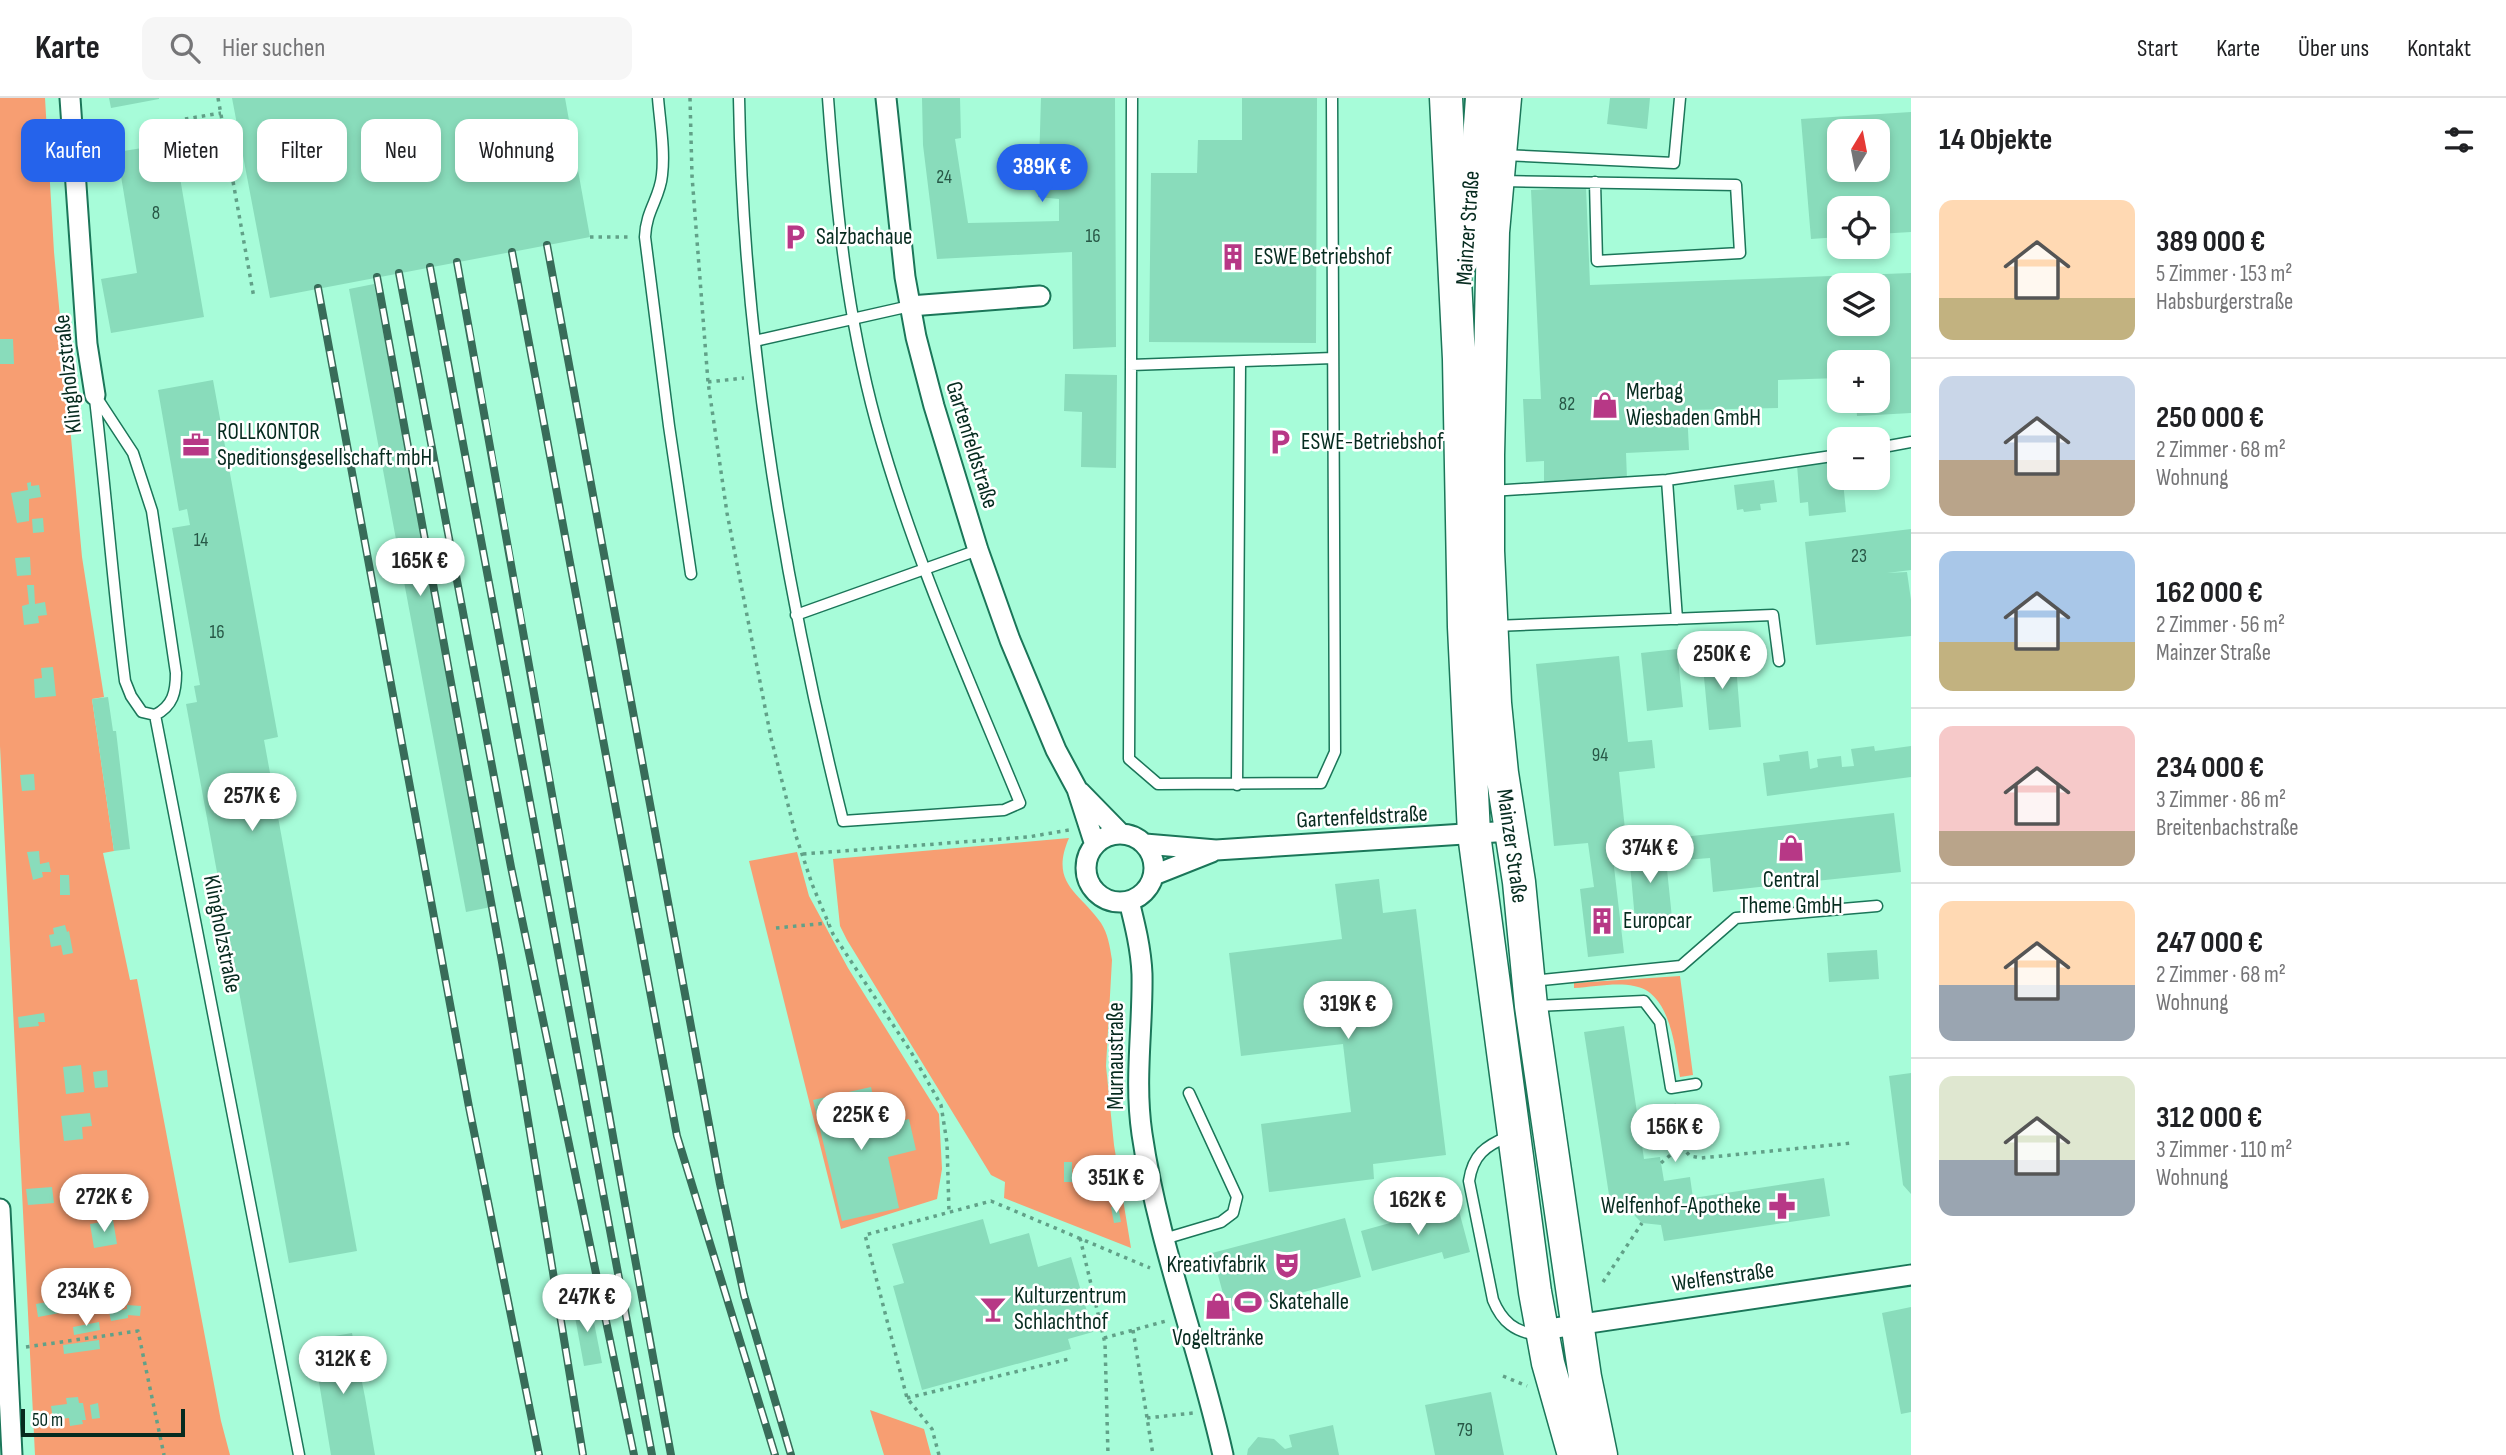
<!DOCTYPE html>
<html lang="de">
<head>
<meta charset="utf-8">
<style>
  body { margin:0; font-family:"Sofia Sans Condensed",sans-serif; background:#f6f6f6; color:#202124; height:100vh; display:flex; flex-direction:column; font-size:26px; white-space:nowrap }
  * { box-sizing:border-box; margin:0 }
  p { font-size:23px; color:#757577 }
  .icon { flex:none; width:38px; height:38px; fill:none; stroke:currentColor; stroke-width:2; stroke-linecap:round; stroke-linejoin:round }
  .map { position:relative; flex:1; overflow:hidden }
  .panel { display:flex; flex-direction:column; background:#fff; width:595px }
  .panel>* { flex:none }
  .hud { position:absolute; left:21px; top:21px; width:665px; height:63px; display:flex; gap:14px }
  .needle { width:46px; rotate:10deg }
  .buttons { position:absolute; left:1827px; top:21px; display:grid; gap:14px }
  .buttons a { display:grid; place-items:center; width:63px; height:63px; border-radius:14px; background:#fff; box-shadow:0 4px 10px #0003; font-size:35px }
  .scale { position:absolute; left:21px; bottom:18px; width:164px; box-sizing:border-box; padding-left:7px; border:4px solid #062b1f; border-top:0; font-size:19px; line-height:24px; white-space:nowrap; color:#062b1f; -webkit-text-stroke:5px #fff; paint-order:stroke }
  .price { position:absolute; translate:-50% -60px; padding:0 16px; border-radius:24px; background:#fff; color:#222; font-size:23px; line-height:46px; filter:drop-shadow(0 2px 4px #0008) }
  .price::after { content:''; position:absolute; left:50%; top:42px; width:21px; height:16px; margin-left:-10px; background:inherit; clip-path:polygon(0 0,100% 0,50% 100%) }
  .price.active { background:#2563eb; color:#fff }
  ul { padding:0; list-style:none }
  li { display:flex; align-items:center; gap:21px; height:175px; padding:0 28px }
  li+li { border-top:2px solid #e0e0e0 }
  li span { display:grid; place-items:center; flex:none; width:196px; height:140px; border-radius:14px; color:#555 }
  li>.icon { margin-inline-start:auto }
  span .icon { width:84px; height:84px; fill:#fffc; stroke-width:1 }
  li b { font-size:30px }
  h2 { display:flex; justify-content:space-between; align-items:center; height:84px; padding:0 28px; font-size:30px }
  .tag { padding:0 24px; border-radius:14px; background:#fff; box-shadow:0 4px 10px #0003; font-size:24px; line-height:63px }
  .tag.active { background:#2563eb; color:#fff }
  header { display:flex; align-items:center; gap:42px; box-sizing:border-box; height:98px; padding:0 35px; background:#fff; border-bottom:2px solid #e0e0e0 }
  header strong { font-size:33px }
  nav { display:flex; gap:38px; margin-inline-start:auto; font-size:24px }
  .search { width:490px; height:63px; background:#f6f6f6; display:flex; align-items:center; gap:18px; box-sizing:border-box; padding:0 24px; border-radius:14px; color:#757577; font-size:26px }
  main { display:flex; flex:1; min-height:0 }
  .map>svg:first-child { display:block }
  .green { fill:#f79e72 }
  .building { fill:#89dcbb; fill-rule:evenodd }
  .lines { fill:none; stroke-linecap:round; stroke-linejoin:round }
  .service-casing { stroke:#1b7659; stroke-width:13 }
  .minor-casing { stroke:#1b7659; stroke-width:23 }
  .tertiary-casing { stroke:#1b7659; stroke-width:28 }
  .primary-casing { stroke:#1b7659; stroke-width:35 }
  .path { stroke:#61a188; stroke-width:3.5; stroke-dasharray:3.5 5; stroke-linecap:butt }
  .service { stroke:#fff; stroke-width:10 }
  .minor { stroke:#fff; stroke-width:19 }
  .tertiary { stroke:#fff; stroke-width:24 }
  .primary { stroke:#fff; stroke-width:32 }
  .rail-casing { stroke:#386c59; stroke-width:8 }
  .rail { stroke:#fff; stroke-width:5; stroke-dasharray:16; stroke-linecap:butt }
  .labels { text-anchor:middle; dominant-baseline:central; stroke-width:5; stroke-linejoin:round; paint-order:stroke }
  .number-label { font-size:19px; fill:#275746 }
  .street-label { font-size:23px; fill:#062b1f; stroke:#fff }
  .poi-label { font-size:23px; fill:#062b1f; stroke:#fff; text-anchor:start }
</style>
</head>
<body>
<header>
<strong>Karte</strong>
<div class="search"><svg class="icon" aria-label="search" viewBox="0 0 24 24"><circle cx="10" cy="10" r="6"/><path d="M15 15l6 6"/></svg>Hier suchen</div>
<nav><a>Start</a><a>Karte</a><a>Über uns</a><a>Kontakt</a></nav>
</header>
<main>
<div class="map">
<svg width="1911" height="1357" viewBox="0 0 1911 1357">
  <rect width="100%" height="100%" fill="#a7fcd9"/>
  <path class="green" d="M0,0H45L54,154L82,459L104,599L92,601L114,753L103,755L130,882L137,881L221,1323L230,1357H35L0,648Z
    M1069,740C1049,786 1080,794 1101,825C1108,836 1110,849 1112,862L1106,968L1114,1047L1131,1150L1004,1100L1005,1084L991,1077L847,842L840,828L833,761Z
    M797,754L809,798L848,870L939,1016L942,1071L937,1101L841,1131L749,763Z
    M1680,878L1693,977L1680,979C1675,951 1671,894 1634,888C1616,884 1593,889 1574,890V885Z
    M870,1312L924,1331L931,1357H884Z"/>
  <path class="building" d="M109,0H159V1L111,10Z
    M232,0H565L590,139L270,200Z
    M922,0H960L961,40L955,41L968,125L1059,123V101L1038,99L1041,0H1115L1116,249L1073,251L1072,154L937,161L923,47Z
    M1242,0H1317L1316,245L1149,244L1151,75H1197L1198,42H1242Z
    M1610,0H1650L1647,31L1607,26Z
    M1911,14V134L1878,136V110H1839V139L1811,141L1801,21ZM1839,33H1878V72H1839Z
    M174,45L204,219L111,235L101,181L137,175L117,54Z
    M1586,89L1590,187L1911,175V315L1857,318L1856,303H1878V264H1839V280L1778,282V310L1687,312L1689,352L1626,355L1627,381L1544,386V363L1526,364L1523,301H1541L1531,92ZM1839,187H1878V226H1839Z
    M374,186L491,809L466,814L349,191Z
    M0,241H13L14,266H0Z
    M1065,276L1117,277L1116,370L1081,369L1082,314L1064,313Z
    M213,282L278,639L264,642L357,1153L289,1165L186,606L197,604L194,588L200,587L172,430L190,427L187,411L179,413L158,292Z
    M1835,364L1837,383H1843L1846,414L1809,418L1808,404L1800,405L1797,367Z
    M1774,382L1777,404L1760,406L1761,412L1744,414L1743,411L1737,412L1734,387Z
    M31,384V388L39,387L41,399L29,401V423L17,425L11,395L28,392L27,385Z
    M43,420L44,434L33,435L32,421Z
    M1911,431V472L1887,475L1907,474L1911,502V538L1816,547L1805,444Z
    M30,459L31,477L17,478L15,460Z
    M27,487H34L35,506L45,504L47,517L38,518L39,525L24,527L22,508L29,506Z
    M1677,551L1683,609L1647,613L1641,555Z
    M1735,555L1741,629L1709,632L1702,558Z
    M1619,558L1628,644L1652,642L1655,670L1619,674L1626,741L1611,743L1624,855L1588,859L1580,791L1594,789L1588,745L1554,748L1536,566Z
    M53,569L56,598L35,600L34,581L42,580L41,570Z
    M108,599L113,633H116L130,751L114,753L92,601Z
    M1874,648L1875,653L1911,648V679L1767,698L1763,665L1780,663L1779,657L1808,653L1810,671L1818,669L1817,661L1841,658L1842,669L1854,668L1851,651Z
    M34,676L35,692L22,693L20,677Z
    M1894,715L1901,774L1713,794L1710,760L1684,762L1683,739Z
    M1665,752L1672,820L1635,822L1629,755Z
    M39,753L40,766L49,764L51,774H42L43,779L33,782L27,754Z
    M60,777H69L70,797H60Z
    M1379,781L1383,815L1416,811L1446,1057L1373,1066L1374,1081L1269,1094L1261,1026L1351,1014L1343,946L1241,958L1229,855L1342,841L1335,786Z
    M65,827L67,834L69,833L73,855L63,857L61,847L51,849L49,837L54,836L53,830Z
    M1877,852L1879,881L1829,884L1827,855Z
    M44,915L45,924H38L39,928L19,930L18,919Z
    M1624,928L1644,1061L1660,1059L1664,1083L1690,1079L1693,1100L1824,1080L1830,1118L1664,1143L1661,1127L1642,1125L1635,1118L1631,1107L1611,1110L1584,934Z
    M81,967L84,994L66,996L63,969Z
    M107,972L108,989L95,990L93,974Z
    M1911,975V1096L1903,1087L1889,978Z
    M871,989L880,1028L909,1021L916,1052L888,1059L899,1110L842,1123L813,1002Z
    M90,1015L92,1028L82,1029L83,1041L64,1043L61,1018Z
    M1064,1064H1072V1084H1064Z
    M52,1089L54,1105L28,1107L26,1091Z
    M1455,1098L1470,1154L1444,1161L1442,1154L1372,1173L1361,1133L1430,1114L1428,1106Z
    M1118,1108L1121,1124L1114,1125L1111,1109Z
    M1345,1120L1361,1179L1228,1214L1212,1155Z
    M983,1121L990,1146L1029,1135L1038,1169L1071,1159L1093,1234L1068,1241L1071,1251L922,1292L893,1188L904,1185L892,1146Z
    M113,1122L117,1146L94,1150L90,1126Z
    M59,1178L60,1181L70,1179L72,1192L63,1194L64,1198L53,1200L49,1180Z
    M63,1201L65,1214L38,1219L36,1206Z
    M590,1204L602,1265L584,1268L573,1208Z
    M127,1207L141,1208L140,1218L128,1217V1220L111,1223L109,1214L127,1211Z
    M1911,1209V1314L1901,1316L1882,1215Z
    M99,1224L100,1232L74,1237L73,1229Z
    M352,1235L365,1299L375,1357H331L315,1260L310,1261L308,1250L312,1247L311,1242Z
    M99,1242L100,1251L64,1256L63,1247Z
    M1491,1294L1504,1357H1435L1425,1307Z
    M78,1299L79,1305H83L86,1322H82L83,1326L70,1328L69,1320L53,1322L51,1308L67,1306L66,1300Z
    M98,1305L100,1320L92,1321L90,1307Z
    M1333,1327L1339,1357H1247L1248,1351L1258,1339L1274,1341L1285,1351L1292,1349L1289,1337Z"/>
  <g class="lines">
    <defs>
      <path id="service" d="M658,0C660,25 665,52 662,77C660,100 646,112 645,139L669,328L691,476
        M739,0C743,244 784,487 843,723L1004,712L1020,705C968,579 912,455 876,324C847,218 836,109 828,0
        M1132,0L1131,267L1333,260
        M1502,57L1674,65L1680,0
        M1502,83C1580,85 1658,85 1736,87L1740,155L1597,163L1595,84
        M755,243L910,208
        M1131,267L1129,661L1158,686L1321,685L1335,654L1332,0
        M95,297L133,355L152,413L176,575C176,594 173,608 155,617
        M95,301C106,395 113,489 125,583L131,598L142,614L155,617
        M1878,350L1911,344
        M1667,382L1677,521
        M1491,393L1667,382L1839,357
        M796,517L978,452
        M1494,528L1773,517L1779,563
        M155,617L299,1357
        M1237,687L1240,265
        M1532,883L1681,868L1736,820L1877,808
        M1536,908L1644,903L1660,924L1671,990L1696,986
        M1509,1038C1485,1048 1473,1057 1469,1083L1493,1202C1502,1224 1515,1234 1538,1237
        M1164,1141L1221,1124L1233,1115L1237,1099L1189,995"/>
      <path id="minor" d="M70,0L87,246L95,297
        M886,0L905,179L916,239L934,308L978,452L1010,542L1056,652L1077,691L1095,747
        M910,208L1040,198
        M1080,694L1121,736
        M1086 770a34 34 0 1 1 68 0a34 34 0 1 1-68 0Z
        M1145,746L1216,752L1511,733
        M1154,777L1212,754
        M1129,803C1135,827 1141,851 1142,876C1143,930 1134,982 1142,1036C1158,1146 1199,1249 1223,1357
        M0,1111L12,1357
        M1542,1232L1911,1177"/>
      <path id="tertiary" d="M1466,163L1478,0"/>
      <path id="primary" d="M1446,0L1459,261L1464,529L1474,736L1535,1194L1548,1265L1574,1357
        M1505,0L1493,134L1488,357V453L1495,605L1502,675L1519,784L1531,908L1585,1279L1601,1357"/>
    </defs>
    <use href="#service" class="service-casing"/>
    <use href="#minor" class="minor-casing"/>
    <use href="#tertiary" class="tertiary-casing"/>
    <use href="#primary" class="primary-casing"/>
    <path class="path" d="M218,0L254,200
      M690,0L692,78L708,284L727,415L771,640L796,738L812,786L833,836L911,954L941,1007L947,1045L949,1114
      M185,21L221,15
      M590,139H630
      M708,284L744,280
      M803,756L1028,739L1069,732
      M776,830L828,825
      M1681,1048L1690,1058L1701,1060L1852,1045
      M1681,1048L1701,1045L1699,1027L1702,1026
      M1661,1065L1681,1048L1674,1006
      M1080,1140L1105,1245L1108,1357
      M1603,1184L1642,1125
      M1133,1232L1153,1357
      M1104,1240L1166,1223
      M26,1249L138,1233L164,1357
      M1503,1278L1527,1288
      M907,1300L1069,1261
      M1147,1320L1193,1315
      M939,1357L932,1331L907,1300L865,1137L991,1103L1150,1170"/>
    <use href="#service" class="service"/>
    <use href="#minor" class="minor"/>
    <use href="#tertiary" class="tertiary"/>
    <use href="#primary" class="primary"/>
    <defs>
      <path id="rail" d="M547,147L720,1086L744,1197L791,1357
        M512,154L677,1038L775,1357
        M457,164C530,562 597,960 671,1357
        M430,169L652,1357
        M399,175L511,769L634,1357
        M377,179L502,864L583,1357
        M318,190L469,1009L539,1357"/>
    </defs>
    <use href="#rail" class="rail-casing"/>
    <use href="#rail" class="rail"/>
  </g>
  <defs>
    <symbol id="parking-bare" viewBox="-9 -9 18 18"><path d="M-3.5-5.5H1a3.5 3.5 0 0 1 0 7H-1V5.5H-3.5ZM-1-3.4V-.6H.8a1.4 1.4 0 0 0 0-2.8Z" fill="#b73886" stroke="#fff" stroke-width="2.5" paint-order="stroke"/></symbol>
    <symbol id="building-bare" viewBox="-9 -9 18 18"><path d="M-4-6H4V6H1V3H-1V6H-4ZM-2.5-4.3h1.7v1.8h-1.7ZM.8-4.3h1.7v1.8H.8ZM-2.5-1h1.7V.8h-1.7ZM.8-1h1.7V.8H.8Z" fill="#b73886" stroke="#fff" stroke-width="2.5" paint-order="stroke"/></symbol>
    <symbol id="shop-bare" viewBox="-9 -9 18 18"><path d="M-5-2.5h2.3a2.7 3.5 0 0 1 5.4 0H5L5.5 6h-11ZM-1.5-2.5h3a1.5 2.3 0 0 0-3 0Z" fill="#b73886" stroke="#fff" stroke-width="2.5" paint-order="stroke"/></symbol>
    <symbol id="office-bare" viewBox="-9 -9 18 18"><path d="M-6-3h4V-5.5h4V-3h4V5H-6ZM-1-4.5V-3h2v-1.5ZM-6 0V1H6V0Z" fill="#b73886" stroke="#fff" stroke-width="2.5" paint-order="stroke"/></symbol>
    <symbol id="pharmacy-bare" viewBox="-9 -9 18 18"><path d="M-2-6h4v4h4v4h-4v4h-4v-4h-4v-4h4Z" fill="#b73886" stroke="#fff" stroke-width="2.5" paint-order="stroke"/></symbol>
    <symbol id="theatre-bare" viewBox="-9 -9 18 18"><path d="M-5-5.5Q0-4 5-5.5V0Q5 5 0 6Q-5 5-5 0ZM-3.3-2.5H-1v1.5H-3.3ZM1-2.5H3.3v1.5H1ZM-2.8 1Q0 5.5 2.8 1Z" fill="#b73886" stroke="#fff" stroke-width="2.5" paint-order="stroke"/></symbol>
    <symbol id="stadium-bare" viewBox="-9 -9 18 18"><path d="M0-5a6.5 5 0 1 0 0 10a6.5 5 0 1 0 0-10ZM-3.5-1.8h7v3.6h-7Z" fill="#b73886" stroke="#fff" stroke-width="2.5" paint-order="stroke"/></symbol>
    <symbol id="bar-bare" viewBox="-9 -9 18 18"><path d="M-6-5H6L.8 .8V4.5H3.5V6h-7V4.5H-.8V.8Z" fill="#b73886" stroke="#fff" stroke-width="2.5" paint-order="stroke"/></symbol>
  </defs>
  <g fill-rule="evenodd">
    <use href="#parking-bare" x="776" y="120" width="38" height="38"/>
    <use href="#building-bare" x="1214" y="140" width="38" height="38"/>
    <use href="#shop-bare" x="1586" y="288" width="38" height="38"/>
    <use href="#parking-bare" x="1261" y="325" width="38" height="38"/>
    <use href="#office-bare" x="177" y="328" width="38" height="38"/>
    <use href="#shop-bare" x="1772" y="731" width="38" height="38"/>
    <use href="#building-bare" x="1583" y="804" width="38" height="38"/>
    <use href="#pharmacy-bare" x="1763" y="1089" width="38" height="38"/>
    <use href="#theatre-bare" x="1268" y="1148" width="38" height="38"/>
    <use href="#stadium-bare" x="1229" y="1185" width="38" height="38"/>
    <use href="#shop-bare" x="1199" y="1189" width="38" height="38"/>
    <use href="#bar-bare" x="974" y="1192" width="38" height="38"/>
  </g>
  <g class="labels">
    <g class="number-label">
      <text x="944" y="79">24</text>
      <text x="156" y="115">8</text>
      <text x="1093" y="138">16</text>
      <text x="1567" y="306">82</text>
      <text x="201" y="442">14</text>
      <text x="1859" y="458">23</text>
      <text x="217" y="534">16</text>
      <text x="1600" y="657">94</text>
      <text x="1465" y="1332">79</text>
    </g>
    <g class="street-label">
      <text transform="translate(1468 130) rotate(-86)">Mainzer Straße</text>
      <text transform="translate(68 276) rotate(-96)">Klingholzstraße</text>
      <text transform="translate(972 347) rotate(73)">Gartenfeldstraße</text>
      <text transform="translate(1362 719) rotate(-3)">Gartenfeldstraße</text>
      <text transform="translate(1512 748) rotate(82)">Mainzer Straße</text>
      <text transform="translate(222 836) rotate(79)">Klingholzstraße</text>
      <text transform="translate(1116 958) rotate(-90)">Murnaustraße</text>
      <text transform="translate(1723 1179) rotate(-8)">Welfenstraße</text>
    </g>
    <g class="poi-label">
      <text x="816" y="139">Salzbachaue</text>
      <text x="1254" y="159">ESWE Betriebshof</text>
      <text x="1626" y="294">Merbag<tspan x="1626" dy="26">Wiesbaden GmbH</tspan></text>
      <text x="217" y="334">ROLLKONTOR<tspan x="217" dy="26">Speditionsgesellschaft mbH</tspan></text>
      <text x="1301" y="344">ESWE-Betriebshof</text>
      <text x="1791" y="782" text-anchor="middle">Central<tspan x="1791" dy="26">Theme GmbH</tspan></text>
      <text x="1623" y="823">Europcar</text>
      <text x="1761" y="1108" text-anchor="end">Welfenhof-Apotheke</text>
      <text x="1266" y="1167" text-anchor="end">Kreativfabrik</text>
      <text x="1014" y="1198">Kulturzentrum<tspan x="1014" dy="26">Schlachthof</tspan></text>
      <text x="1269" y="1204">Skatehalle</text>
      <text x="1218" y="1240" text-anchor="middle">Vogeltränke</text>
    </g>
  </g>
</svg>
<div class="buttons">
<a><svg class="needle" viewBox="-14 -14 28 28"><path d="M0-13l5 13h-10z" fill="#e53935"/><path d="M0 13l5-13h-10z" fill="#757577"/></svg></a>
<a><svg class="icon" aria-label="locate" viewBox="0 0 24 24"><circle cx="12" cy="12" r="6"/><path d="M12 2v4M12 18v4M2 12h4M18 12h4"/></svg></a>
<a><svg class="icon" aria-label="layers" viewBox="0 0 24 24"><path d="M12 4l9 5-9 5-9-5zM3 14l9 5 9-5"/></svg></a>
<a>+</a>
<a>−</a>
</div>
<div class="scale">50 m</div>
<b class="price active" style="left:1042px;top:106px">389K €</b>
<b class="price" style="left:420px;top:500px">165K €</b>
<b class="price" style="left:1722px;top:593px">250K €</b>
<b class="price" style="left:252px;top:735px">257K €</b>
<b class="price" style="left:1650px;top:787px">374K €</b>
<b class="price" style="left:1348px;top:943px">319K €</b>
<b class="price" style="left:861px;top:1054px">225K €</b>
<b class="price" style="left:1675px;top:1066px">156K €</b>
<b class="price" style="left:1116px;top:1117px">351K €</b>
<b class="price" style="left:104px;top:1136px">272K €</b>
<b class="price" style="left:1418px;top:1139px">162K €</b>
<b class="price" style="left:86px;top:1230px">234K €</b>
<b class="price" style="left:587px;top:1236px">247K €</b>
<b class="price" style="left:343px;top:1298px">312K €</b>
<div class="hud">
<a class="tag active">Kaufen</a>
<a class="tag">Mieten</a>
<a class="tag">Filter</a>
<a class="tag">Neu</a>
<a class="tag">Wohnung</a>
</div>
</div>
<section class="panel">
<h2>14 Objekte<svg class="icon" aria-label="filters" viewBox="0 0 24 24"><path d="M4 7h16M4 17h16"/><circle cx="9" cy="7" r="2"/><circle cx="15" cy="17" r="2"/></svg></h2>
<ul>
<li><span style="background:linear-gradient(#ffd9b3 70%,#c2b280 0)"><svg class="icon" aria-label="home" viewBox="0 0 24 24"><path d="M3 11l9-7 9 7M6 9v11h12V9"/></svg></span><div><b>389 000 €</b><p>5 Zimmer · 153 m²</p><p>Habsburgerstraße</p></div></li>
<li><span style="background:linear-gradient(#c9d6e8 60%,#b9a48a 0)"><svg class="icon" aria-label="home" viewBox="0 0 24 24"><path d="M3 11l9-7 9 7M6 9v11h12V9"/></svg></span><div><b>250 000 €</b><p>2 Zimmer · 68 m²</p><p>Wohnung</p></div></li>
<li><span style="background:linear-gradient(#a9c7e8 65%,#c2b280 0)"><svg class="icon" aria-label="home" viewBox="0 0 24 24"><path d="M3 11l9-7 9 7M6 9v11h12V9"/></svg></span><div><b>162 000 €</b><p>2 Zimmer · 56 m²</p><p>Mainzer Straße</p></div></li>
<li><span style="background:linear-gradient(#f6c9c9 75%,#b9a48a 0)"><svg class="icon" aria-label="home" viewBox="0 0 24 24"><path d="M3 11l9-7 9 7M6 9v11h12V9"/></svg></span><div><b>234 000 €</b><p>3 Zimmer · 86 m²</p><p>Breitenbachstraße</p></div></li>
<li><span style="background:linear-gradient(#ffd9b3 60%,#9aa5b1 0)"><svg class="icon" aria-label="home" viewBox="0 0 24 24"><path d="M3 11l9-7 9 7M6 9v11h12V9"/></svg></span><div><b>247 000 €</b><p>2 Zimmer · 68 m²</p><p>Wohnung</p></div></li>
<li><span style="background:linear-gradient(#dfe7d0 60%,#9aa5b1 0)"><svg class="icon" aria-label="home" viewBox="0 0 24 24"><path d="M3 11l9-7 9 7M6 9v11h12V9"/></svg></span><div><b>312 000 €</b><p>3 Zimmer · 110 m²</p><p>Wohnung</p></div></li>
</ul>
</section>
</main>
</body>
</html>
